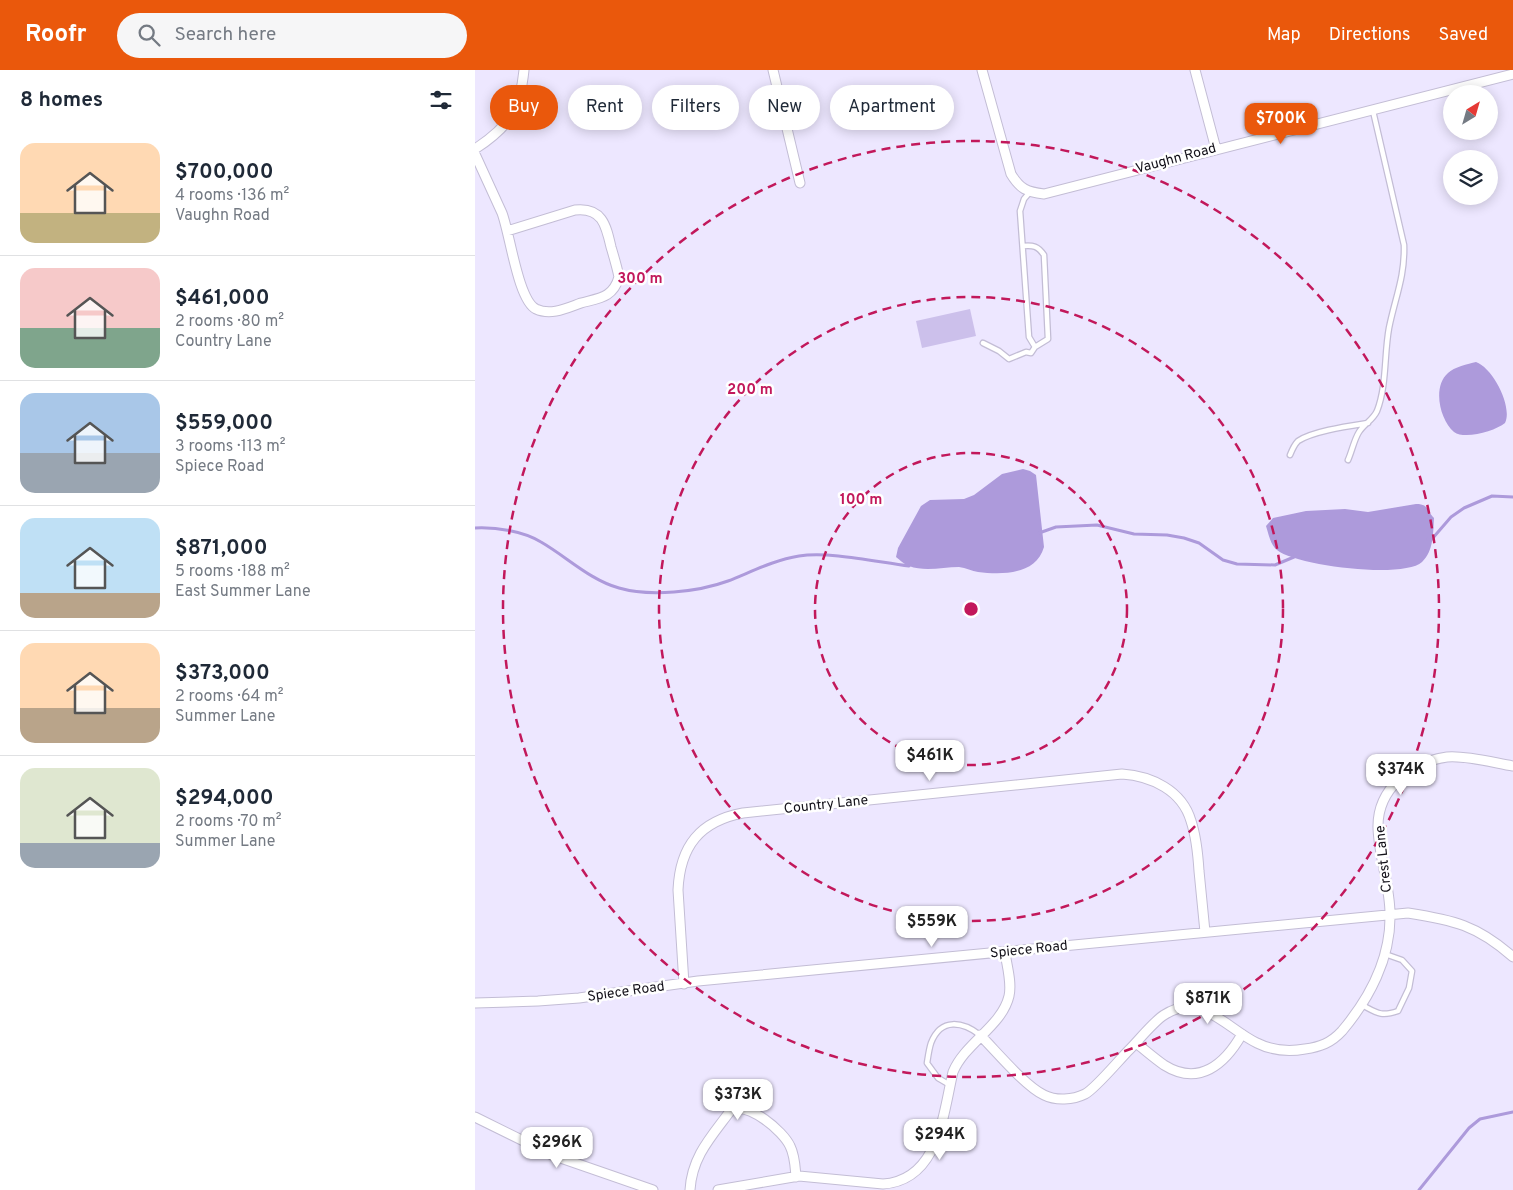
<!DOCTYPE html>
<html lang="en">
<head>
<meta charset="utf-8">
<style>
  body { margin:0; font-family:Overpass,sans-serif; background:#f6f6f7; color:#1f2937; height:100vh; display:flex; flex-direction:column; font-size:19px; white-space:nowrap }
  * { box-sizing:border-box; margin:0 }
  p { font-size:16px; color:#747a83 }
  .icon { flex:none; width:28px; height:28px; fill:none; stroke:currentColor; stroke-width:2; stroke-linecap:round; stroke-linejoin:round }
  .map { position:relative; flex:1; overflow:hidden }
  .drawer { display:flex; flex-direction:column; background:#fff; width:475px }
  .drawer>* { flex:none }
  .banner { position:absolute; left:15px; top:15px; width:475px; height:45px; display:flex; gap:10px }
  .needle { width:32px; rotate:37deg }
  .controls { position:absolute; left:968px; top:15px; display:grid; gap:10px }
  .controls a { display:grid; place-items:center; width:55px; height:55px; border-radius:50%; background:#fff; box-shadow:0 2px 12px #0003; font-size:25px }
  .price { position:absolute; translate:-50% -42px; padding:0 11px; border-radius:10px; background:#fff; color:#222; font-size:16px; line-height:32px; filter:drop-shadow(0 1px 2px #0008) }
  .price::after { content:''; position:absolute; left:50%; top:30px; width:15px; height:11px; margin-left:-8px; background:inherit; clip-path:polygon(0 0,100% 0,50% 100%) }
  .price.active { background:#ea580c; color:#fff }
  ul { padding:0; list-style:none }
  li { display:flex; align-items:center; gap:15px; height:125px; padding:0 20px }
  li+li { border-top:1px solid #e0e1e3 }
  li span { display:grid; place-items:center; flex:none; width:140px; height:100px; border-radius:15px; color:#555 }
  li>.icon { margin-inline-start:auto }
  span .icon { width:60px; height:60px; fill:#fffc; stroke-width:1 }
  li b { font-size:21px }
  h2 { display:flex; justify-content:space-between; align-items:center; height:60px; padding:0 20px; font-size:21px }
  .chip { padding:0 18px; border-radius:22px; background:#fff; box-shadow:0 2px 12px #0003; font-size:18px; line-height:45px }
  .chip.active { background:#ea580c; color:#fff }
  header { display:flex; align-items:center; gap:30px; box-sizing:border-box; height:70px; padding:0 25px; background:#ea580c; color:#fff }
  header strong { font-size:24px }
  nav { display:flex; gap:28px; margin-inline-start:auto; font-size:18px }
  .search { width:350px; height:45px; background:#f6f6f7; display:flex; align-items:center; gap:12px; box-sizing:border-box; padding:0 18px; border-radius:28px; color:#747a83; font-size:19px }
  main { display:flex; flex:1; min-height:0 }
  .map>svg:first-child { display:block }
  .green { fill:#ccc0eb }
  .water { fill:#ad9adb }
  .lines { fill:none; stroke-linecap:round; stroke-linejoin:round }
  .stream { stroke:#ad9adb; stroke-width:3 }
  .service-casing { stroke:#c3bdd5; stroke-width:7 }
  .minor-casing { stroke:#c3bdd5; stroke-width:11 }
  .service { stroke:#fff; stroke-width:4.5 }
  .minor { stroke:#fff; stroke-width:9 }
  .ring { fill:none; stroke:#c2185b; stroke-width:2.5; stroke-dasharray:9 6 }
  .labels { text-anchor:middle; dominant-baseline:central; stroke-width:5; stroke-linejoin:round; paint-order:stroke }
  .street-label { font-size:14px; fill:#131119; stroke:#fff }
  .centre { fill:#c2185b; stroke:#fff; stroke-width:2.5 }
  .ring-label { font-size:15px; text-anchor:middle; font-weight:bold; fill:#c2185b; stroke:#fff; stroke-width:5; stroke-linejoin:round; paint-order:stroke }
</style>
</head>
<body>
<header>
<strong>Roofr</strong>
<div class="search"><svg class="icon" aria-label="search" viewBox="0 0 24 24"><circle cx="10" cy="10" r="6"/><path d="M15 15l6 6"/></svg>Search here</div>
<nav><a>Map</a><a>Directions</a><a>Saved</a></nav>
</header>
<main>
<section class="drawer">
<h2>8 homes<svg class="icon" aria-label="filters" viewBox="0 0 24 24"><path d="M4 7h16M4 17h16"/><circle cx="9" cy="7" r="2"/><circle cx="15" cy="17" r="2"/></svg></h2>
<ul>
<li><span style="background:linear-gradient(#ffd9b3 70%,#c2b280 0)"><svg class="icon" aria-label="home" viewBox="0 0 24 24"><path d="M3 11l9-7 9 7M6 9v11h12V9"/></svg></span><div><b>$700,000</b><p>4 rooms · 136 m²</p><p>Vaughn Road</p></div></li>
<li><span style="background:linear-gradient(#f6c9c9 60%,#7fa58c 0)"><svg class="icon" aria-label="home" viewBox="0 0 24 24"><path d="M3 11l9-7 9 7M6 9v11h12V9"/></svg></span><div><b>$461,000</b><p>2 rooms · 80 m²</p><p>Country Lane</p></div></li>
<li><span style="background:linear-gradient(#a9c7e8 60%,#9aa5b1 0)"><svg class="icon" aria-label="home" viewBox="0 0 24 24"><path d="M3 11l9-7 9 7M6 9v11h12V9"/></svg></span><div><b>$559,000</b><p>3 rooms · 113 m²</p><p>Spiece Road</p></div></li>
<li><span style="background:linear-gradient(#bfe0f5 75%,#b9a48a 0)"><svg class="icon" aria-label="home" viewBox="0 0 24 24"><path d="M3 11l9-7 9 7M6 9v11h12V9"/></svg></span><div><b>$871,000</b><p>5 rooms · 188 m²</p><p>East Summer Lane</p></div></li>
<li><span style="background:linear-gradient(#ffd9b3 65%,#b9a48a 0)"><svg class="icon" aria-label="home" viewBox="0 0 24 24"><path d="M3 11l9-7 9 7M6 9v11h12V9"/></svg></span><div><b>$373,000</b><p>2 rooms · 64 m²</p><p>Summer Lane</p></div></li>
<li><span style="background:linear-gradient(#dfe7d0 75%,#9aa5b1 0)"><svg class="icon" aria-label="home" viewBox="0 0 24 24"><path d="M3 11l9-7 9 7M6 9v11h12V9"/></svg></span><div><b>$294,000</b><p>2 rooms · 70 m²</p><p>Summer Lane</p></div></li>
</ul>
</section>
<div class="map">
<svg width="1038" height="1120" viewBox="0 0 1038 1120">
  <rect width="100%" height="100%" fill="#ede7ff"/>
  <path class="green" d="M495,239L501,266L447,278L441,251Z"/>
  <path class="water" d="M1001,292C1018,298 1038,337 1030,353C1020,361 990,370 979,362C965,350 957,317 973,303C979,297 993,294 1001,292Z
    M548,399L555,401L561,405L569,477C561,505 527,505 503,502C497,501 491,498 484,497C468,497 450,502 434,496C430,495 425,490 421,487L423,478L446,436L455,430L489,429L499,425L527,404Z
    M941,434C954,434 951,440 959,448C958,462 959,481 947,492C929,509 821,496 802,480C795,474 794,465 791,456L798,448L831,441L870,439L893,442Z"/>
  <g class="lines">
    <path class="stream" d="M0,458C21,457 48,461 66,472C92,487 115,510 144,518C175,527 223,522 253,511C276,502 299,490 324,486C354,481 402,492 434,496L436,493
      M564,463L581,457L622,455L659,464L692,465L709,468L724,473L748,490L762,494L800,495L819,487
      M953,469H957L976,447L989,438L1017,426L1038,427
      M944,1120L994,1058L1005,1049L1038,1042"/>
    <defs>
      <path id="service" d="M548,176C558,175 563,176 569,185L573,269L560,277L554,267L545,141L549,129L555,122
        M508,273L524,281L534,289L551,282L556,283L560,277
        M815,385C817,380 819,375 823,371C838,361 874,356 893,353
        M873,390C877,381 879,370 884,362C889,354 898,350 902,341C912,315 909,285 914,258C920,228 930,207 929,175L898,41
        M887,935C902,943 906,947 923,941L934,918L937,901L927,890L910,884
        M475,1015L463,1008L452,993C453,987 454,979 456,973C466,947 488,952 505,965"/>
      <path id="minor" d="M298,0L325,113
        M507,0L536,104C545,119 552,122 569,124L1038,4
        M720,0L741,79
        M0,79C34,57 45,40 49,0
        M0,84C9,104 18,123 27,143C35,164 43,230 61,239C76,246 92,238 106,233C124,228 138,228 144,207C142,197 139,187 136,177C131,155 127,137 100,140L32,161
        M209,914L203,820C205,776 225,751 268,743L647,704C676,706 707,720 716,751C721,766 723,785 724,801C726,821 728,842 730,862
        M0,933L63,931L104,928L223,911L933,843C978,850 1002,855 1038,887
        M505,965C521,981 550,1016 569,1025C581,1031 598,1030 610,1024C620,1019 644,990 654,980C664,970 678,952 689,945C726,921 752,959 782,973C798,981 813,982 830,979C845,977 856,973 867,961C894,929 916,888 915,844C915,816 904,787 903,758C902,719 936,692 972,687C990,685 1020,693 1038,696
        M661,973C670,980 679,988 689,995C724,1017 750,994 767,964
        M0,1047L77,1085L178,1120
        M215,1120C217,1086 237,1066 256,1040C274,1032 308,1061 315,1076C320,1086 320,1096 321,1107
        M243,1120L324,1106L408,1114C464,1110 468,1044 478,1002C490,973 527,956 534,926C537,913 532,896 530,883"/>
    </defs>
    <use href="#service" class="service-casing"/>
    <use href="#minor" class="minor-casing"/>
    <use href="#service" class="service"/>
    <use href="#minor" class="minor"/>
  </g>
  <g class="ring">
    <circle cx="496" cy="539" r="156"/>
    <circle cx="496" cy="539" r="312"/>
    <circle cx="496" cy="539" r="468"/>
  </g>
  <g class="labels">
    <g class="street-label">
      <text transform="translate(701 89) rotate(-15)">Vaughn Road</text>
      <text transform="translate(351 735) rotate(-6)">Country Lane</text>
      <text transform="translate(909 789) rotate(-96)">Crest Lane</text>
      <text transform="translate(554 880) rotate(-6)">Spiece Road</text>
      <text transform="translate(151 922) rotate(-8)">Spiece Road</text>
    </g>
  </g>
  <circle cx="496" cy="539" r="8" class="centre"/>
  <g class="ring-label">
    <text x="165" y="213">300 m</text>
    <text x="275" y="324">200 m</text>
    <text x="386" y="434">100 m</text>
  </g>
</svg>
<div class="controls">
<a><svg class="needle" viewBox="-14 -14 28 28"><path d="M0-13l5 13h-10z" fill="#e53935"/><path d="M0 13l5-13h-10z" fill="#747a83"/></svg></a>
<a><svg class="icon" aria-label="layers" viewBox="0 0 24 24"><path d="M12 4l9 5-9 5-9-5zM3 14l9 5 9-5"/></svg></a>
</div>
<b class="price active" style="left:806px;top:75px">$700K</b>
<b class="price" style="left:455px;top:712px">$461K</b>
<b class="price" style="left:926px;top:726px">$374K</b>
<b class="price" style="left:457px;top:878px">$559K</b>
<b class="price" style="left:733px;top:955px">$871K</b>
<b class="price" style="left:263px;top:1051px">$373K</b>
<b class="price" style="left:465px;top:1091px">$294K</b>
<b class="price" style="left:82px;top:1099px">$296K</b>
<div class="banner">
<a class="chip active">Buy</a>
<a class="chip">Rent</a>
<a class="chip">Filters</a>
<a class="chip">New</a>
<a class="chip">Apartment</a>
</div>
</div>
</main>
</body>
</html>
